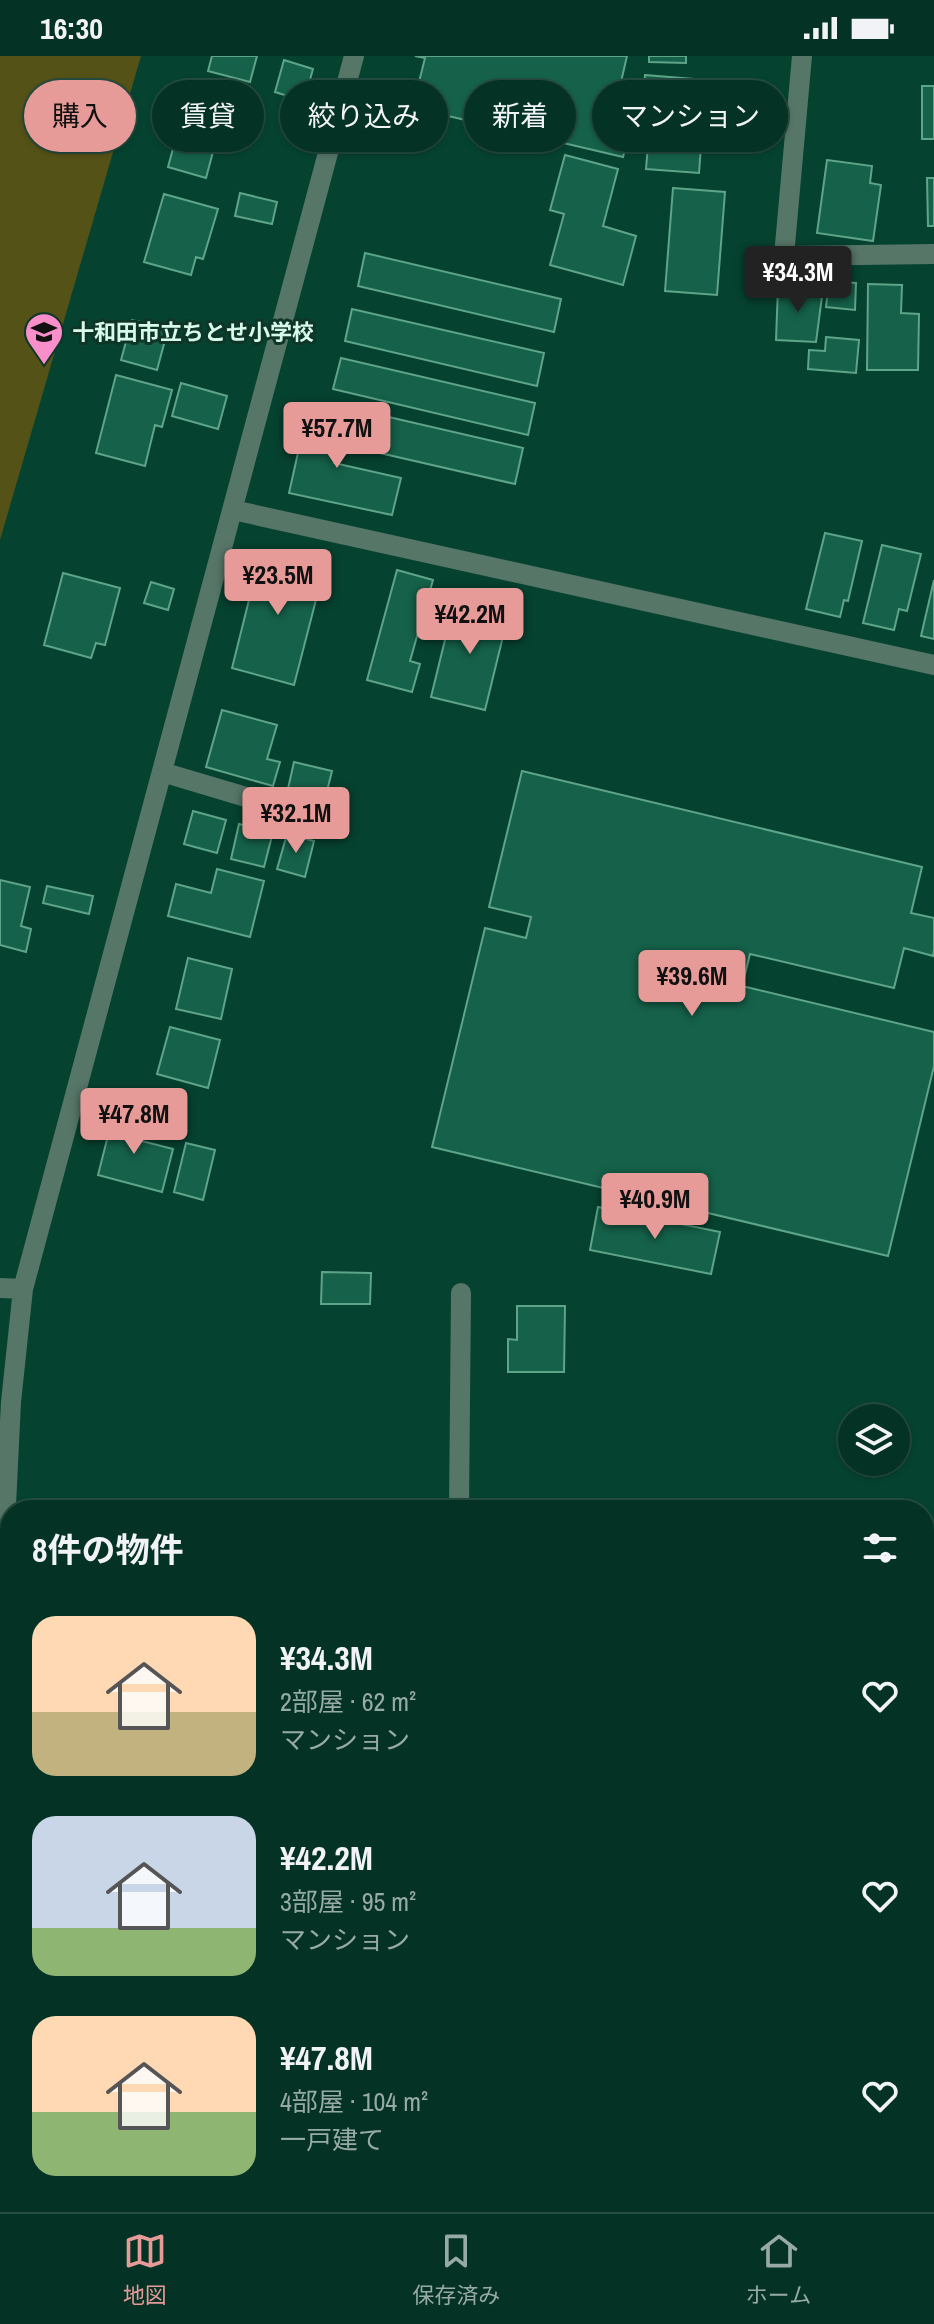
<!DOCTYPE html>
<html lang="ja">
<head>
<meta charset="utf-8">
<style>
  body { margin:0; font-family:"Archivo Narrow","Noto Sans JP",sans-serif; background:#123e31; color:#f1f3f6; height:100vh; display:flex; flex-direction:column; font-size:30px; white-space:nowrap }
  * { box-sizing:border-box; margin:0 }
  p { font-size:26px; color:#97aaa6 }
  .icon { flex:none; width:44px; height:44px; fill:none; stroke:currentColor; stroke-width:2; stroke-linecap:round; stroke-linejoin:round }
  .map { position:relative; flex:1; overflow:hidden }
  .sheet { position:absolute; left:0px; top:1444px; width:934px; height:712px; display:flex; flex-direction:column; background:#043224; border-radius:32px 32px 0 0; box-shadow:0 2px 6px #0004,0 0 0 2px #254d41 }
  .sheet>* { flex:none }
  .guide { position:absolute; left:24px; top:24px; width:886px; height:72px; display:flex; gap:16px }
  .tools { position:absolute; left:838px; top:1348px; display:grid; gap:16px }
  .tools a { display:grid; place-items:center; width:72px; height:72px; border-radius:50%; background:#043224; box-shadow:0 2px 6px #0004,0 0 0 2px #254d41; font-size:40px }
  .price { position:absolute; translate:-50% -68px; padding:0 18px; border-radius:8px; background:#e69b98; color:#111; font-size:26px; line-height:52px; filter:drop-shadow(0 2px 4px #0008) }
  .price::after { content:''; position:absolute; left:50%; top:48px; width:24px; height:18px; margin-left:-12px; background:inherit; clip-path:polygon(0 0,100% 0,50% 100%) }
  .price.current { background:#222; color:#fff }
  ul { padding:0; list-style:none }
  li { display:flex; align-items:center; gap:24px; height:200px; padding:0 32px }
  li span { display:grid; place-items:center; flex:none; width:224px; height:160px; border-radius:24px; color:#555 }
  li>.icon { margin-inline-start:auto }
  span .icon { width:96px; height:96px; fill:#fffc; stroke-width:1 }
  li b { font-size:34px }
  h2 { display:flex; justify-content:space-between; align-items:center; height:96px; padding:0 32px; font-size:34px }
  .pill { padding:0 28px; border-radius:36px; background:#043224; box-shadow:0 2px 6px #0004,0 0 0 2px #254d41; font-size:28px; line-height:72px }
  .pill.current { background:#e69b98; color:#111 }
  .status { display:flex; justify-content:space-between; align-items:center; height:56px; padding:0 40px; background:#043224; direction:ltr }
  .status svg { height:22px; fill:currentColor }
  .dock { display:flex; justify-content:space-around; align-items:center; height:112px; border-top:2px solid #254d41; background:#043224; font-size:22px; color:#97aaa6 }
  .dock a { display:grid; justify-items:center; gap:4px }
  .dock .current { color:#e69b98 }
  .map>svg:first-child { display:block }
  .green { fill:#555217 }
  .building { fill:#156149; stroke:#5ea488; stroke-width:2 }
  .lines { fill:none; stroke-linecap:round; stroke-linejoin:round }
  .minor { stroke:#567668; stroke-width:20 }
  .labels { text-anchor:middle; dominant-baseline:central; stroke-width:6; stroke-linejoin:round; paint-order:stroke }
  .poi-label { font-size:22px; font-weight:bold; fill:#d8faeb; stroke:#0f3528; text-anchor:start }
</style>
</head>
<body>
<div class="status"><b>16:30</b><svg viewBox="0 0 49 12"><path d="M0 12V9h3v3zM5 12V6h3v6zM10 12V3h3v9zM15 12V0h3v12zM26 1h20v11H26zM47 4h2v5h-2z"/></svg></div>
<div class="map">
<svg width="934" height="2156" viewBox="0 0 934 2156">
  <rect width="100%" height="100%" fill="#064230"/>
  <path class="green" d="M0,0H141L0,484Z"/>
  <path class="building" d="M212,0H257L250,26L208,15Z
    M415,0H627L611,69L630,74L623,101L431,56L435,39L417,34L425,2Z
    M649,0H686V7L649,6Z
    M284,4L313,13L304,45L275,36Z
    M645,19L706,24L699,117L646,113L651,53H642Z
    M190,30L228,40L206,122L168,111Z
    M922,30H934V83H922Z
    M565,99L618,113L603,170L636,180L623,229L550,209L564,158L550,154Z
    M827,104L872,110L870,127L881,129L873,185L817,177Z
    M927,122H934V170H928Z
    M673,132L725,136L717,239L665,235Z
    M240,137L277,146L272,168L235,160Z
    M164,138L218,153L203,203L196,201L191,219L144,206Z
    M365,197L561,243L554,276L358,230Z
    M829,225L856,227L855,254L826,251Z
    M868,228L902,229L901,257L919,258L918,314H867Z
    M778,231L823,233L816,286L776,284Z
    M352,253L544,297L537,330L345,285Z
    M132,264L168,273L157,314L121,304Z
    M826,281L859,284L856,317L808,313L809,294L825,295Z
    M341,302L535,347L528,379L333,333Z
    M116,319L172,334L162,371L155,369L145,410L96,397Z
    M181,327L227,340L218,373L172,360Z
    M308,352L344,360L334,407L401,422L392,459L289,437Z
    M380,359L523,392L515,428L371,395Z
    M825,477L862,485L848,545L844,544L840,561L806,553Z
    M882,489L921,498L907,555L899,553L894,574L863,567Z
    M275,496L325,509L294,629L232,612L259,504Z
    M397,514L433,524L410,605L420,608L412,636L367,624Z
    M63,517L120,532L105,589L96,587L91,602L44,589Z
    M934,524V583L921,580Z
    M151,526L174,533L168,554L144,547Z
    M454,547L508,560L485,654L431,641Z
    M222,654L277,669L267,703L280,706L273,730L206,711Z
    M294,706L332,715L324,747L287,737Z
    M522,715L922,811L911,857L934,862V894L933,900L904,892L894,932L750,898L742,930L934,976V1010L888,1200L432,1091L485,872L526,882L531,861L489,851Z
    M193,755L226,764L217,797L184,788Z
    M239,768L273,776L264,811L231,803Z
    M287,778L314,785L305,821L277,813Z
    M217,813L264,825L250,881L168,860L176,828L211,837Z
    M0,824L30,831L21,870L31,873L26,896L0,889Z
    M47,830L93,840L89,858L43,847Z
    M188,902L232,913L221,963L176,953Z
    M170,971L220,984L208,1032L157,1018Z
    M114,1056L140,1062L134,1083L173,1093L162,1136L98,1119Z
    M186,1087L215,1094L203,1144L174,1136Z
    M598,1151L720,1176L711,1218L590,1194Z
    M322,1216L371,1217L370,1248H321Z
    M517,1250H565L564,1316H508V1283L517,1284Z
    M295,2146H341L343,2154L297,2156Z
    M447,2146H498L499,2156H447Z
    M524,2146H576V2156H524Z
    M223,2150V2156H201L200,2153Z"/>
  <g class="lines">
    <path class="minor" d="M802,0L784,200L934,198
      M233,454L934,609
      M162,716L310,760
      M0,1232L23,1233
      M459,1454L461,1237
      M0,1573L11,1346L23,1233L354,0
      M0,1882L10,2091
      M924,1993L934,1992
      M0,2131L10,2130
      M630,2156V2146"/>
  </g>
  <defs>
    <symbol id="school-pin" viewBox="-11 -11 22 30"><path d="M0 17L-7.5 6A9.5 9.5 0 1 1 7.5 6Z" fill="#f98fca" stroke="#0f3528"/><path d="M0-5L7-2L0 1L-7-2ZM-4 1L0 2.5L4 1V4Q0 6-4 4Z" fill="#111"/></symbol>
  </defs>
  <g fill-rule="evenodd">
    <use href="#school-pin" x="22" y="254" width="44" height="60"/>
  </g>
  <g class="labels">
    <g class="poi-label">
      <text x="72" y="276">十和田市立ちとせ小学校</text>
    </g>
  </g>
</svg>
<div class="tools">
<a><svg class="icon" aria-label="layers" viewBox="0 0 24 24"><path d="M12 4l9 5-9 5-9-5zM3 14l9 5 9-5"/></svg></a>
</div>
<b class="price current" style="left:798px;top:258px">¥34.3M</b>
<b class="price" style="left:337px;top:414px">¥57.7M</b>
<b class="price" style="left:278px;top:561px">¥23.5M</b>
<b class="price" style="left:470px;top:600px">¥42.2M</b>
<b class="price" style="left:296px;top:799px">¥32.1M</b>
<b class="price" style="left:692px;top:962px">¥39.6M</b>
<b class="price" style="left:134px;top:1100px">¥47.8M</b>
<b class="price" style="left:655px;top:1185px">¥40.9M</b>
<div class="guide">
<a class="pill current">購入</a>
<a class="pill">賃貸</a>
<a class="pill">絞り込み</a>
<a class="pill">新着</a>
<a class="pill">マンション</a>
</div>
<section class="sheet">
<h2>8件の物件<svg class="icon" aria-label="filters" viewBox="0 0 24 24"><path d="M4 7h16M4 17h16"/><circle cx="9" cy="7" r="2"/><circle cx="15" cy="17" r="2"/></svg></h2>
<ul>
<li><span style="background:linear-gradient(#ffd9b3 60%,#c2b280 0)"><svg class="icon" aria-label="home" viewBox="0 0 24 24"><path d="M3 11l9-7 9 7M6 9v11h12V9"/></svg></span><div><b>¥34.3M</b><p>2部屋 · 62 m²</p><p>マンション</p></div><svg class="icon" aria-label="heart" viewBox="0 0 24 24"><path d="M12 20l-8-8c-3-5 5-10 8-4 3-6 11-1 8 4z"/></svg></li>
<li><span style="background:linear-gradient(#c9d6e8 70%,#8fb573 0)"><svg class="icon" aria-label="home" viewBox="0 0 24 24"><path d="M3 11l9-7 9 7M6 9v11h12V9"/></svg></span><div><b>¥42.2M</b><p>3部屋 · 95 m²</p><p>マンション</p></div><svg class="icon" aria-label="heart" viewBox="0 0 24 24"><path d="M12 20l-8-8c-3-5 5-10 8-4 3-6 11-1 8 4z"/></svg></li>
<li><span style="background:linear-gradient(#ffd9b3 60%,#8fb573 0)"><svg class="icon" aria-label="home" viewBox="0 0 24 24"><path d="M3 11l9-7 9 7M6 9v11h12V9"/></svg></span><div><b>¥47.8M</b><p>4部屋 · 104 m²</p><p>一戸建て</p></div><svg class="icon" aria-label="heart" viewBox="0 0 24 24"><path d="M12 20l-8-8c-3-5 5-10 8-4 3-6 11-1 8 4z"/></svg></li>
</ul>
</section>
</div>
<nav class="dock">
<a class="current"><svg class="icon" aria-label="map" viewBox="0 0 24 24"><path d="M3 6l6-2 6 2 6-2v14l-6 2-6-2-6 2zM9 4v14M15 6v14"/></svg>地図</a>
<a><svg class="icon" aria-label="saved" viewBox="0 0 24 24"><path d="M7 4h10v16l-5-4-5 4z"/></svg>保存済み</a>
<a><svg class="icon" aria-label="home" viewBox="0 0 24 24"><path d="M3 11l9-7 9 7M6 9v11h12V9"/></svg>ホーム</a>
</nav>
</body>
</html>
